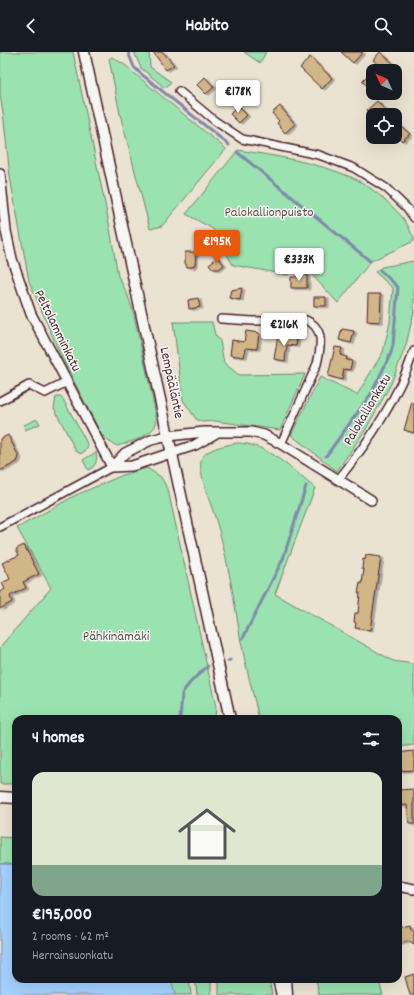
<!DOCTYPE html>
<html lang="en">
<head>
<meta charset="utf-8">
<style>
  body { margin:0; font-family:Dekko,sans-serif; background:#242831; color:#f1f3f6; height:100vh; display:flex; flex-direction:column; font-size:15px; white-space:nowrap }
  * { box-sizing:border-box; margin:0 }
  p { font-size:13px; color:#9ea1a6 }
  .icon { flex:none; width:22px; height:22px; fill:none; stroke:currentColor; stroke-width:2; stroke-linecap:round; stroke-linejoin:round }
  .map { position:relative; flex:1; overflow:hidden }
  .side { position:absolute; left:12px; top:663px; width:390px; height:268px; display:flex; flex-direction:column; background:#171b24; border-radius:12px; box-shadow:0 4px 16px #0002 }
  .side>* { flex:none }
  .needle { width:26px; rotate:314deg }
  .buttons { position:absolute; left:366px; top:12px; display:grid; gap:8px }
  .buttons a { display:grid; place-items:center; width:36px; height:36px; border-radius:8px; background:#171b24; box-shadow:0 4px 16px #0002; font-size:20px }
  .price { position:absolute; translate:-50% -34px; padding:0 9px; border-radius:4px; background:#fff; color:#222; font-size:13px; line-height:26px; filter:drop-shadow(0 1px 2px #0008) }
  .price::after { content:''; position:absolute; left:50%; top:24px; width:12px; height:9px; margin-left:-6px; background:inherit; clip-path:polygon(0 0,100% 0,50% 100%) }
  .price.active { background:#ea580c; color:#fff }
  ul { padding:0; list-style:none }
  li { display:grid; align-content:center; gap:8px; height:212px; padding:0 20px }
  li span { display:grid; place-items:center; height:124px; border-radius:12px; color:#555 }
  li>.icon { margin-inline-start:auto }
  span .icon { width:72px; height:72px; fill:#fffc; stroke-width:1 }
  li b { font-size:17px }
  h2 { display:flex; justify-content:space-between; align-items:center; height:48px; padding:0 20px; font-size:17px }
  header { display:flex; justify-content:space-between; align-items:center; height:52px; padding:0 20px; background:#171b24; font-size:18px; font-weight:700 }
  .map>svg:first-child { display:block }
  .green { fill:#9ae3b1; stroke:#72816e }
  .water { fill:#a4d1ff; stroke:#808aaa }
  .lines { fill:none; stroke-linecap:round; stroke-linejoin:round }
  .stream { stroke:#808aaa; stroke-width:3 }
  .building { fill:#d1b687; stroke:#4a1f2b; filter:url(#shadow) }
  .minor-casing { stroke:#4a1f2b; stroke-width:10 }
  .tertiary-casing { stroke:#4a1f2b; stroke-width:12 }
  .secondary-casing { stroke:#4a1f2b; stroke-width:13 }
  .minor { stroke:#f6f6f2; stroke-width:7 }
  .tertiary { stroke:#f6f6f2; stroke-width:9 }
  .secondary { stroke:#f6f6f2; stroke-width:10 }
  .labels { text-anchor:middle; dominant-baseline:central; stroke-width:3; stroke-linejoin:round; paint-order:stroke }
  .park-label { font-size:14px; fill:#5e504c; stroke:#f6f6f2 }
  .street-label { font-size:14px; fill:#4a1f2b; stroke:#f6f6f2 }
</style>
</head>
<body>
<header><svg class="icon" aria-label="back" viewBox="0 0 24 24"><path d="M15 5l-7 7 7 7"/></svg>Habito<svg class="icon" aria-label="search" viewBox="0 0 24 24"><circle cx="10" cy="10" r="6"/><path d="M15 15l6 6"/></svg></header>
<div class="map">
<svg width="414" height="943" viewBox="0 0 414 943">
  <defs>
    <filter id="shadow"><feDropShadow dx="3" dy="1.5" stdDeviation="0" flood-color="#0004"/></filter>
  </defs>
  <rect width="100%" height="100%" fill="#ebe3d2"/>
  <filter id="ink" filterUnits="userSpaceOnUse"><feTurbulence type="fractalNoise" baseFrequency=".025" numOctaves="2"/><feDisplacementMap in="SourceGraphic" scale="8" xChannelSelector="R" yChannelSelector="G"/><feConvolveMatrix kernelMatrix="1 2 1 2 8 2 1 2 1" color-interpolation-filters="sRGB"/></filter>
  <g filter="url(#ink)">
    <path class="green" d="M0,0H73L109,171L118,224L127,241L133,259L156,362C156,365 157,369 156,372C152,384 128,391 117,394L108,389L101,382L60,302L29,229L10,125L3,60L0,44Z
      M134,0H149L150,15L171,30L165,36L141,16Z
      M244,0H266L260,11Z
      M112,5L125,13L147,32L226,97L162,174L150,177L120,62L109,7Z
      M238,98C276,104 315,110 351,125C367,131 391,152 402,165C407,170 410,179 414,186V189L371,209L338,251L300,210L288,223L233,213L213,177L186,162Z
      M414,209V260L406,293L391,332L366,377L337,419L291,383L320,325L357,343L383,300L390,270L393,236L375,220L382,215Z
      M173,270H212L215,283L220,289L224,311L239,323L305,322L280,378L215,369L202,370L196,367L183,348Z
      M56,345H60L63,347L88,393L87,397L81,402L76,399L54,356Z
      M37,367L40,372L25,378L24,373Z
      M237,391C267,391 292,418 315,436L275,542L393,609L414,612V693L398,695V667H259C253,641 246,616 241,590C234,548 228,506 215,465C211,452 198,422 201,409C203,397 226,393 237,391Z
      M96,400C98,408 96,415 88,418L83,408Z
      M147,416L161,425L168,438L216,655L215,667H16V732H0V595L51,536L17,476L76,443L123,423Z
      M0,785L16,786V813L6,812H0Z
      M171,927H189L191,943H175Z
      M195,927H211V943H197Z
      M219,927H269L272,943H219Z
      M316,927H378L383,943H319Z"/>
    <path class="water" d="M0,812H6L16,813V927H171L175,943H0Z"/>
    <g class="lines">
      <path class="stream" d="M128,0L134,15L140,21L229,93
        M237,100L370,209
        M326,404L371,342L391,301L393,293L398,235L380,218
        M243,586L283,507L306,434
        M228,609L230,608
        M180,667L182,642C187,631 199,622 208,614"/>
    </g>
    <path class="building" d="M153,0H163L174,13L166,18Z
      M341,0H363L353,11Z
      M380,0L394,12L388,19H385L373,8Z
      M310,5L332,26L322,37L300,16Z
      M373,18V30L368,35L362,29Z
      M205,25L214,35L206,42L197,33Z
      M377,49L386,59L381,63H371L367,58Z
      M238,54L247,63L239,71L230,62Z
      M280,54L295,72L285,81L277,71L279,69L272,61Z
      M401,74L410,82L402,89L395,82Z
      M185,200H196L195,213L192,215H187L185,211Z
      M218,205L224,213L219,217H213L209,212Z
      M300,222H307V236H291V225H300Z
      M242,236L240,248L229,246L231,238Z
      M368,242H381L380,270L367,269Z
      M314,245H326V254H314Z
      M198,246L200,255L189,257L188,248Z
      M342,277L354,279L351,291L339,288Z
      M246,279L259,281L257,297L246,296L244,305L230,303L232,288L244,290Z
      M278,283L297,286L296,294L287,293L285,309L274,307Z
      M335,295L342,296L340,303L347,305L346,308L352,309L350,318L344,317L342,328L328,324Z
      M412,350L414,351V381L404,378Z
      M8,383L19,405L17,410L0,419V387Z
      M24,493L39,522L23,530L26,536L10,544L12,550L0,557V540L5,537L2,531L10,527L2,511L19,503L16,497Z
      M366,503L381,505L370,578L355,576L356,571L354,570L355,561H358L360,541H358L360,531L362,532L364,517H362L363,507L365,508Z
      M414,699V718L398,719V701Z
      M414,737V772H409L407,753L398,754V738Z
      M410,873L411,878H414V893L408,889L398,892V876Z
      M414,922V943H410L405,925Z"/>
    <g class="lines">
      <defs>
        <path id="minor" d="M179,39L215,69L242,87L319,103L354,116L386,136L407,156L414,166
          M221,267L253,269L306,268C325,276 321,295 317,312L281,392
          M0,349L29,333L45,341L67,330
          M338,428C370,388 397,348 414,299
          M0,475L112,415"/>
        <path id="tertiary" d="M0,122L6,179L12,207L31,262L112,415
          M112,415L125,401L151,388L168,384L204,380H251L264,383L281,392L371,448
          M112,415L132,414L195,393L216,381
          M398,834L414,837"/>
        <path id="secondary" d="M84,0L230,667
          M0,745L16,746
          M278,927L282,943
          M286,927L287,943"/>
      </defs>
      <use href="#minor" class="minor-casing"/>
      <use href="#tertiary" class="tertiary-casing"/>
      <use href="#secondary" class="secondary-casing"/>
      <use href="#minor" class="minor"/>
      <use href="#tertiary" class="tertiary"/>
      <use href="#secondary" class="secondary"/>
    </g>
  </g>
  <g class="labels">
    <g class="park-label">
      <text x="269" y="161">Palokallionpuisto</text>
      <text x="116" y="585">Pähkinämäki</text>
    </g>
    <g class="street-label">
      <text transform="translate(57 279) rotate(64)">Peltolamminkatu</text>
      <text transform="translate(171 331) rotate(78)">Lempääläntie</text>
      <text transform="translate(368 358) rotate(-59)">Palokallionkatu</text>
    </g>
  </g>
</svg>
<div class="buttons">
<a><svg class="needle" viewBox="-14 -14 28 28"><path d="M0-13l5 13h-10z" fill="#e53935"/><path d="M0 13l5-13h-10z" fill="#9ea1a6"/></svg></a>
<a><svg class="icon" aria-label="locate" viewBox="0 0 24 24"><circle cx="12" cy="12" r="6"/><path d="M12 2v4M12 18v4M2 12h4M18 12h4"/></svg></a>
</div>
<b class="price" style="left:238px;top:62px">€178K</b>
<b class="price active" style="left:217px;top:212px">€195K</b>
<b class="price" style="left:299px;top:230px">€333K</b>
<b class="price" style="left:284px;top:295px">€216K</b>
<section class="side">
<h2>4 homes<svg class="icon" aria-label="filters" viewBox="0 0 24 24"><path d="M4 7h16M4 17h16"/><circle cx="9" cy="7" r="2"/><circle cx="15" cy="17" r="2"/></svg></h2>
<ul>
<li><span style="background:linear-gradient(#dfe7d0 75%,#7fa58c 0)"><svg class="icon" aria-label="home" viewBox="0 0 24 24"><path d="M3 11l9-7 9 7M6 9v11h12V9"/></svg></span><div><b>€195,000</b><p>2 rooms · 62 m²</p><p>Herrainsuonkatu</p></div></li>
</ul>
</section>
</div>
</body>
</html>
